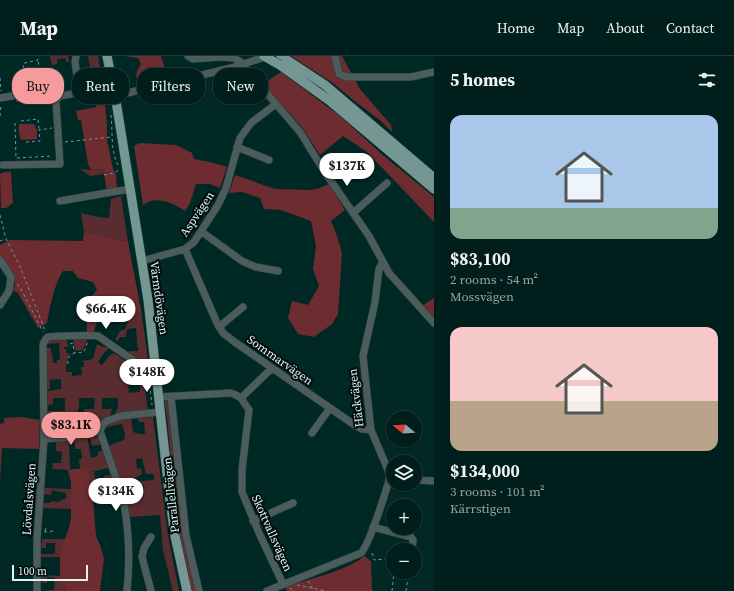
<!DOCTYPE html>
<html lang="en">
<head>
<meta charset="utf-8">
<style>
  body { margin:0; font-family:"Source Serif 4",serif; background:#0e2b29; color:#f1f3f6; height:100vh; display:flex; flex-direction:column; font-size:15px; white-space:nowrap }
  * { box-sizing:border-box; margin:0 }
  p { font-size:13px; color:#95a2a3 }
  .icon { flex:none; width:22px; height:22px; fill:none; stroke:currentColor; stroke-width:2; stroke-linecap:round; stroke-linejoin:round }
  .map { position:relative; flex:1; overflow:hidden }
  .details { display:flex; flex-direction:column; background:#001e1c; width:300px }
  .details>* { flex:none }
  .guide { position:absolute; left:12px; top:12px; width:362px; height:36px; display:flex; gap:8px }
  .needle { width:26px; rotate:288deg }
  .buttons { position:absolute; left:386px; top:355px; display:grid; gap:8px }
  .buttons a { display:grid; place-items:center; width:36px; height:36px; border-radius:50%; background:#001e1c; box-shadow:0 1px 3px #0004,0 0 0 1px #223c3b; font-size:20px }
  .scale { position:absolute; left:12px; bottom:10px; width:76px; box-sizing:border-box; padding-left:4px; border:2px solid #def4f1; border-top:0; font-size:11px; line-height:14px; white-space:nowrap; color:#def4f1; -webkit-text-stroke:3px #010d0c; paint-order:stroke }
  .price { position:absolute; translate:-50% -34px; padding:0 9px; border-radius:14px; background:#fff; color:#222; font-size:13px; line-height:26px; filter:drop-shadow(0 1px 2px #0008) }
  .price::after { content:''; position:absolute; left:50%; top:24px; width:12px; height:9px; margin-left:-6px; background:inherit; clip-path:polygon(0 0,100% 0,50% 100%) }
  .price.current { background:#f59b9c; color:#111 }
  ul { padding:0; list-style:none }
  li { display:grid; align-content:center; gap:8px; height:212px; padding:0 16px }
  li span { display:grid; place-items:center; height:124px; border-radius:12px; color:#555 }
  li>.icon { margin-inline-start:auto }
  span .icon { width:72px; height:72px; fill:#fffc; stroke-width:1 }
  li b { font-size:17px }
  h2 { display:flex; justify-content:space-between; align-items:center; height:48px; padding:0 16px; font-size:17px }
  .tag { padding:0 14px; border-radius:16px; background:#001e1c; box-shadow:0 1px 3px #0004,0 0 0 1px #223c3b; font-size:14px; line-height:36px }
  .tag.current { background:#f59b9c; color:#111 }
  header { display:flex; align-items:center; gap:24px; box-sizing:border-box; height:56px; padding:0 20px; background:#001e1c; border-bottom:1px solid #223c3b }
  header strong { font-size:19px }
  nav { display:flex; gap:22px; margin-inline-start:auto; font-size:14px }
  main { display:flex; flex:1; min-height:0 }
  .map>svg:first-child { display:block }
  .green { fill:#592d2f }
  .forest { fill:#6d2c30 }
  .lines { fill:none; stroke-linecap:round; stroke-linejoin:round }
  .minor-casing { stroke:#1f4542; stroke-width:8 }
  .major-casing { stroke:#1f4542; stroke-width:10 }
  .path { stroke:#779592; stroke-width:1; stroke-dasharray:3 3; stroke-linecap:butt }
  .minor { stroke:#4c5c5a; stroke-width:7 }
  .major { stroke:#759793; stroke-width:9 }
  .major-bridge-casing { stroke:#1f4542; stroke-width:10; stroke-linecap:butt }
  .major-bridge { stroke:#759793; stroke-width:9 }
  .labels { text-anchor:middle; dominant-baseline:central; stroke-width:4; stroke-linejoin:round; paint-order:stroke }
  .street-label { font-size:12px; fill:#def4f1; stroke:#010d0c }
</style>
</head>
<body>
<header>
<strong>Map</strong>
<nav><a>Home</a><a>Map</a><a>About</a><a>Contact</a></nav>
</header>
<main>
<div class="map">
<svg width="434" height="535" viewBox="0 0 434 535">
  <rect width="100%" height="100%" fill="#002825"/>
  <path class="green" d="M50,0H68L69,6H66V2L57,3V8L52,9Z
    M88,0H98L104,34L94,36Z
    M80,113L91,114L103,113L104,118L90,120Z
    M121,140L128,186L84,176L81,157L98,161L109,162L111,143Z
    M133,255L142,259L148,304L146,312L129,299V295H138L136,272L127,273L126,281H120L118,285L115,284L120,275L125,273Z
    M73,282H88L83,294L75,295Z
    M67,283L68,291H64V293H66L67,298L71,297L68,301L67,308H66V316H72V320L82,319L81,311H84V307L82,305L93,303L97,288L103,291H108L109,292L104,297L98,306L102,309L109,300L114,297L137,313L135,318L132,319L131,325H128L129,337L139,336L140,334V326H144L148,356L114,360L118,351V342H102V353H112L110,361L98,371L88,372L84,353H94L95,342H79V353H78C77,358 79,361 83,364L85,373C74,375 56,382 48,374L47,370L59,369L61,366H64V359H53L52,364H48V355H65V342H53V348L48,349L47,335L61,333V323L50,324V333H47L46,292H51V297H52L53,307H57V304H60L59,287L46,288L47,284Z
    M164,344H167L170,347L175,392L170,394L167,363Z
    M153,361L168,480L179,535H173L163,494L160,459L129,461L125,439H132V442L139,441V438L144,437V429H122L121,427L154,424V418H146L142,402L136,403L137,413L141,412L142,418L133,423L120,424L108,390L124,384L125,378L122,368L111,370L102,374L104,369L125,362V364L131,362L133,376L139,378H145L144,366H139L138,362Z
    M87,380L91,402L98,400V396L104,394L109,412L94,415L96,426L104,425V420L111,419L114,430L92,432L89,423L90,413H80L79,403H82L81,393H75L74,382Z
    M99,380L102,388L92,390L90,382Z
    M69,383L70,414L52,413L53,407H61L62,396L56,395V384Z
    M44,432L71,433V453L42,452L43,447H51V445L58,446L63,443H66V437L52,434L51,439L43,438Z
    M42,483H65L60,495V501H41V498H55V487H46V492H41Z
    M41,519L60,520V523L66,535H45L54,534L55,522L47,521V527H43L41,525Z"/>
  <path class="forest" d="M124,0H161L168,21L141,27L140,23L136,21L137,15L141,8L138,2Z
    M291,0H342L360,33L391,69L392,76L381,65L357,47L333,27Z
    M281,16L340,60L384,100L434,141V166L367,96L343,80L320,99L301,70L263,28Z
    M104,39L107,69V84L113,113L116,119L117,132L107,135L103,113L91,114L88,108L81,64H78L76,55L96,51V46L99,40Z
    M19,68H34L37,74V83L21,84L19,76Z
    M140,87L176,89L192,97L194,103L210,106L227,111L220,132L210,128H196L190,147L185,155C177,149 162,142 151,145C149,145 145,148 143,149L134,90Z
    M4,116H11L13,147L6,152H1L0,118Z
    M235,119L275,133L310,134L317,133L329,128L345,154L331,165L337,180L342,197L338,258L332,268L314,281L298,278L288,262L292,245L308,249L319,230L313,213L316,191L311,165L281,154L264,153L260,142L242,136L229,137Z
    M84,176L128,186L142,259L110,245C101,253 97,266 93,277L87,276L86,246L97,234L93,226L78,222L73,215H63C54,229 50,250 47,267L38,272L18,237L13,234L15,229L13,218L0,200V189L10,184L83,185Z
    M434,242V261L423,249Z
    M22,361L40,364L39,393L2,392L0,424V368L4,367V362Z
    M175,392L197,535H192C177,490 174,441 170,394Z
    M74,413H90L89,423L92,432L96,480L100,489L104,503L100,535H66L60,523V495L68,475L71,462V426L68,414Z
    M364,500L371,505L372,533L373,535H287L285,531C305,524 350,514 364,500Z"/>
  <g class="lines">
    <defs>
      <path id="minor" d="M188,0L193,3L221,1L234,2L241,6L252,20L300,76L324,115L369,180L389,217L434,267
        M335,0L339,18L346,21H411L434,16
        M115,40L231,12L268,0
        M0,42L12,40
        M237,91L269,104
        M3,109L60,108L56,45L60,40C67,39 75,39 79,32L75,6L76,0
        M60,145L130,133
        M353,157L387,127
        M202,176L242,205L256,211L278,215
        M185,193L217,267L223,277L236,287L356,370L362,373L371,374
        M0,204L11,221L9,235L0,249
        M142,205L185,193L194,186L218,149L226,132L240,82L251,67L276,48
        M219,271L243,251
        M158,341L231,337L236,339L241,342L272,312
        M171,341L186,479L199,535
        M241,342L249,354L242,414V436L259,477L283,528
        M100,375L123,443C129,473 130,505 127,535
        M100,375L103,368L107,365L121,360L160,356
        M312,377L330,352
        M44,383L70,381L98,375H100
        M415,424L434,425
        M253,465L293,447
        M373,471L411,481L413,484L412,494
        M37,535V483L44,383L43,289C44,285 45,283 48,281C50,280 94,279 98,280L156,320
        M151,535L142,501L144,492L151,481
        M267,535L361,497C370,488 384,440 389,425V419L388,414L371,374L363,300L375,246L379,213L382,207"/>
      <path id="major" d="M107,0L116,45L148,244L170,445L175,480L187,535
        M281,0L325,29L434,122
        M280,9L330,45L434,133"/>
    </defs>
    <use href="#minor" class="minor-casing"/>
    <use href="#major" class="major-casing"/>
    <path class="path" d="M55,13L59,34
      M0,22L1,35
      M26,22L40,18L38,4
      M80,41L107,36
      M29,42L23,8L25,7L38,4L39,0
      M16,45L44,40L51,46
      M111,59C113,76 110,96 119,111
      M0,60L1,48
      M21,65L38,63L39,73
      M15,67L16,102L53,100
      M26,86L40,85L39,74L52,72
      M65,86L111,81
      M104,119L114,117L120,113
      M0,159L6,183L19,208L41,264L45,275
      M0,185L5,183
      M17,228L20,231L43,276
      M70,288L73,287L74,297L84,296L88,285
      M68,308V302L74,297
      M149,323L152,349
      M45,475L46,472
      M44,476L54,475
      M372,497L374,504L386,503L393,507
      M308,525L313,533V535
      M297,529L326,535
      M290,532L294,535
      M392,535L394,516
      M406,535L409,516"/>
    <use href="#minor" class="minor"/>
    <use href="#major" class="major"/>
    <defs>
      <path id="major-bridge" d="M264,0L280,9"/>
    </defs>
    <use href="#major-bridge" class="major-bridge-casing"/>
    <use href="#major-bridge" class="major-bridge"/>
  </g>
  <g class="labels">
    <g class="street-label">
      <text transform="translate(197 158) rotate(-56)">Aspvägen</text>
      <text transform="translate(159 242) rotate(82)">Värmdövägen</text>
      <text transform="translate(280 304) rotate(35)">Sommarvägen</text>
      <text transform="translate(356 342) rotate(-97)">Häckvägen</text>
      <text transform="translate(171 439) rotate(-96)">Parallellvägen</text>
      <text transform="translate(29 443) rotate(-86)">Lövdalsvägen</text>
      <text transform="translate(272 477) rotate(66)">Skottvallsvägen</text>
    </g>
  </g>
</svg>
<div class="buttons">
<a><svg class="needle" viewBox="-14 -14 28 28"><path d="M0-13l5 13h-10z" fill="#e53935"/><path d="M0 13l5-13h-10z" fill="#95a2a3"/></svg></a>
<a><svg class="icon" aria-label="layers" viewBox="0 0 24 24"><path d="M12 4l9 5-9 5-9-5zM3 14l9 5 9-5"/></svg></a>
<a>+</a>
<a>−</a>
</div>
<div class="scale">100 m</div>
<b class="price" style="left:347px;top:131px">$137K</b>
<b class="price" style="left:106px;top:274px">$66.4K</b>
<b class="price" style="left:147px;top:337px">$148K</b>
<b class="price current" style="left:71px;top:390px">$83.1K</b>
<b class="price" style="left:116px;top:456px">$134K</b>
<div class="guide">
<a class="tag current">Buy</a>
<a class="tag">Rent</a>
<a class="tag">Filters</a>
<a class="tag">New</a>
</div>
</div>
<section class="details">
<h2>5 homes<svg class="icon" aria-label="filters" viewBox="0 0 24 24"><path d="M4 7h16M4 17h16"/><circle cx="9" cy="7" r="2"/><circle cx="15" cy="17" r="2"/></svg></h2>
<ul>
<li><span style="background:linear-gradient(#a9c7e8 75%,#7fa58c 0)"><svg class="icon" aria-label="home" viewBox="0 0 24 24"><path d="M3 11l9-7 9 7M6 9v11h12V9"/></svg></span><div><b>$83,100</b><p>2 rooms · 54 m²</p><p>Mossvägen</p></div></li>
<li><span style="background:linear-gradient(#f6c9c9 60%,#b9a48a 0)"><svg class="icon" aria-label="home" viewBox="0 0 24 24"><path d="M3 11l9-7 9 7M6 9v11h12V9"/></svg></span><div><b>$134,000</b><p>3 rooms · 101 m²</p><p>Kärrstigen</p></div></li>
</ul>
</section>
</main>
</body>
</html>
